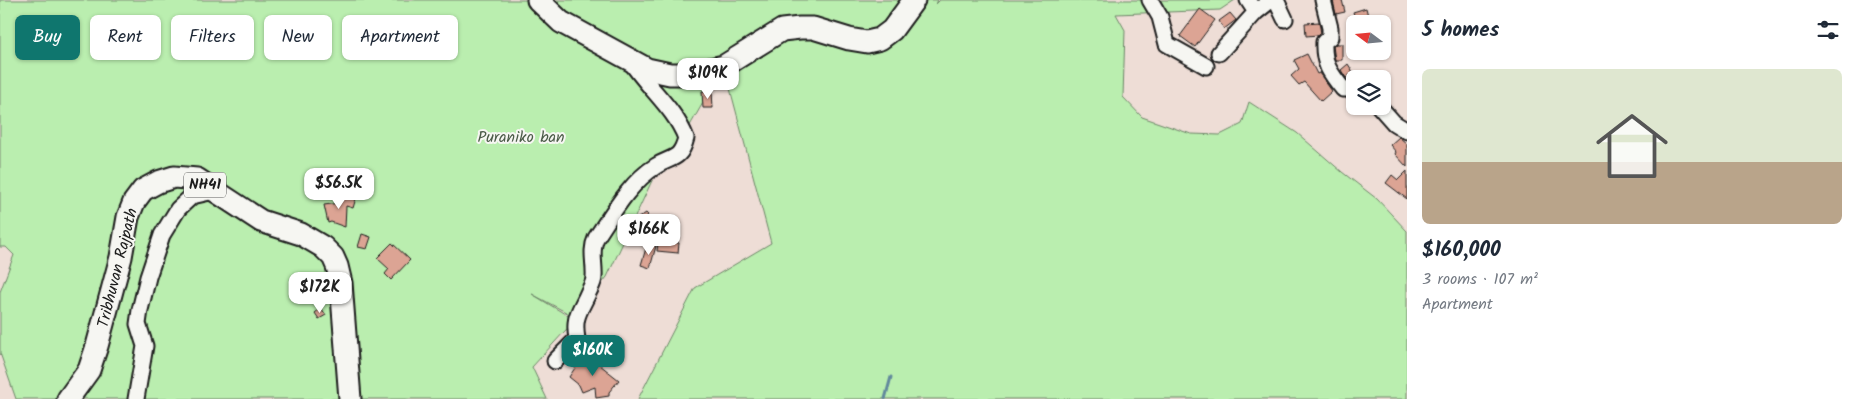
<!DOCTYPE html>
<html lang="en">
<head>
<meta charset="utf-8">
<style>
  body { margin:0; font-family:Kalam,sans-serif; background:#f6f6f7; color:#1f2937; height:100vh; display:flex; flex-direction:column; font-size:19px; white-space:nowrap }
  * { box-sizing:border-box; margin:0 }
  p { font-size:16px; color:#747a83 }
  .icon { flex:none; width:28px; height:28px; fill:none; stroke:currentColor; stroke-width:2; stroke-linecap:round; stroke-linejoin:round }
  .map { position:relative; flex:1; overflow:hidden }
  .sheet { display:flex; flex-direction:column; background:#fff; width:450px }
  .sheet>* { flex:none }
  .hud { position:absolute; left:15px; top:15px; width:475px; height:45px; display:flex; gap:10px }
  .needle { width:32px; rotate:286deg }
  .fabs { position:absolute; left:1346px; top:15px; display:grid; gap:10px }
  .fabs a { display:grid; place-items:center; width:45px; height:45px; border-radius:8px; background:#fff; box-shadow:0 1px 4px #0004; font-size:25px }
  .price { position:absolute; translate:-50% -42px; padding:0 11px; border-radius:10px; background:#fff; color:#222; font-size:16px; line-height:32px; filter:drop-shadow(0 1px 2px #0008) }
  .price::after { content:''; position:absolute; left:50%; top:30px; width:15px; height:11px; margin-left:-8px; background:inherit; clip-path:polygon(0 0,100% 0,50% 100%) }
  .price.current { background:#0f766e; color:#fff }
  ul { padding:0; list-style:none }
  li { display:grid; align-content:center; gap:10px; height:265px; padding:0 15px }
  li+li { border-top:1px solid #e0e1e3 }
  li span { display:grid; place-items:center; height:155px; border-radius:8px; color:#555 }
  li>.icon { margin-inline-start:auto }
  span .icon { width:90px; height:90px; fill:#fffc; stroke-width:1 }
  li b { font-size:21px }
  h2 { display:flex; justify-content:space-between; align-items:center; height:60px; padding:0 15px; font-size:21px }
  .chip { padding:0 18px; border-radius:8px; background:#fff; box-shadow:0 1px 4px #0004; font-size:18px; line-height:45px }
  .chip.current { background:#0f766e; color:#fff }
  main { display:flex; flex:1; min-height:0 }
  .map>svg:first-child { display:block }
  .green { fill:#baeeaf; stroke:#6b8566 }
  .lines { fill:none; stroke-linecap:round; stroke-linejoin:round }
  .stream { stroke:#62899c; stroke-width:3 }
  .building { fill:#dca494; stroke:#1c1c1c }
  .minor-casing { stroke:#1c1c1c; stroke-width:19 }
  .highway-casing { stroke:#1c1c1c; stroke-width:25 }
  .minor { stroke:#f6f6f2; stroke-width:15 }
  .highway { stroke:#f6f6f2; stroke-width:21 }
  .labels { text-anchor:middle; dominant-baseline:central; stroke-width:4; stroke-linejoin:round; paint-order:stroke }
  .shield { fill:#f6f6f2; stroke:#5d5d5c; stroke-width:1 }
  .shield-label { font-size:15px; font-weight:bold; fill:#1c1c1c }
  .park-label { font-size:16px; fill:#4b5b48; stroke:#f6f6f2 }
  .street-label { font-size:16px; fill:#1c1c1c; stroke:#f6f6f2 }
</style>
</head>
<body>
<main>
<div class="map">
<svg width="1407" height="399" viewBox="0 0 1407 399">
  <rect width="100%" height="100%" fill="#eeddd6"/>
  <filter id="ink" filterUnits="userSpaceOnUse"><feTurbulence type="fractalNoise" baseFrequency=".02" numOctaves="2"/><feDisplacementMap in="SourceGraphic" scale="10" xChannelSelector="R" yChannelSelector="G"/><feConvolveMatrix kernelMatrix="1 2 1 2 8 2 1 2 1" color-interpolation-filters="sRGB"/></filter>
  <g filter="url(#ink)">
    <path class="green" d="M0,0H938L936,4L940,0H1235L1220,10L1116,14L1125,30L1123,97L1142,117L1191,134L1220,135L1242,124L1249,102L1297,133L1342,172L1377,199L1407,231V399H638L695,288L771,243L724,66L688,129L656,172L607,277L575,317L532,294L575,320L532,367L547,399H16L0,353V292L14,255L6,247H0Z"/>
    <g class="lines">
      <path class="stream" d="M885,399L891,377"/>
    </g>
    <path class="building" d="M1342,0L1345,12L1336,14L1333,1Z
      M1366,8L1369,20L1357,23L1353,12Z
      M1200,9L1215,20L1195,47L1180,36Z
      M1230,13L1236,20L1224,29L1219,21Z
      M1319,22L1321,33L1318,35L1306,36L1305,23Z
      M1336,44H1342V60H1335L1333,46Z
      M1307,54L1317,74L1319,73L1332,91L1321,101L1304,82L1299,85L1291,76L1299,69L1294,60Z
      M1348,64L1353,72L1346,78L1341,70Z
      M702,91H712L713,108H703Z
      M1399,137L1407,144V167L1395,154L1396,152L1390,145Z
      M1407,171V199L1386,183L1392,175L1398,180Z
      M341,195L356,198L353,208L346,206L345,227L331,222L328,223L324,205L339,203Z
      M646,213L648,215L626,239L620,230Z
      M660,226L673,229L671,242L679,243L678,253L657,251Z
      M362,234L371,237L367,249L358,247Z
      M392,243L410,260L391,280L385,274L389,269L377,258Z
      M647,245L656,246L650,268L641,265Z
      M321,308L326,315L319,319L315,313Z
      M590,352L601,364L600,365L619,380L609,392V396L596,398L595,387L582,392L579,385L569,377L579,362Z"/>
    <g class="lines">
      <defs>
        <path id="minor" d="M1150,0L1160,17L1167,44L1206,66
          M1248,0L1256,12L1271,0
          M1276,0L1285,19
          M1323,0L1330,28V37L1324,42C1323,64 1330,73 1343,89H1351L1355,91
          M1219,53L1256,12
          M1379,106L1394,123L1407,131
          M555,361L577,339C573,315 580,312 589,291C591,287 594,282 594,277C595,263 590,251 596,238C612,214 630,182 656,166C672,156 680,161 686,138C675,109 648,88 631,62
          M136,399L145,346L138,324L140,310L148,277L162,235L178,209L192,196L214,191"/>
        <path id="highway" d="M538,0L561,22L647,69L670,74H688L724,66L782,30L800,28H813L849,39L867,42L880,39L892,30L914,0
          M68,399L89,370L97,346L121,257L128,217L134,202L143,190L158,182L174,177L197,179L261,221L301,234L323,247L333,257L337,266L341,283L350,399"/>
      </defs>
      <use href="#minor" class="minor-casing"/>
      <use href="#highway" class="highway-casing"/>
      <use href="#minor" class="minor"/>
      <use href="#highway" class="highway"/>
    </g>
  </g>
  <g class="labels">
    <rect class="shield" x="184" y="172.5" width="42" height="25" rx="4"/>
    <g class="shield-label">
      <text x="205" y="185">NH41</text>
    </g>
    <g class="park-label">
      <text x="521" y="137">Puraniko ban</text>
    </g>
    <g class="street-label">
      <text transform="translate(118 268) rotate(-76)">Tribhuvan Rajpath</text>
    </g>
  </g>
</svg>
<div class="fabs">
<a><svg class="needle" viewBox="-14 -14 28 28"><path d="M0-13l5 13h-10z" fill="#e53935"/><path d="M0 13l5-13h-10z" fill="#747a83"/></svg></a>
<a><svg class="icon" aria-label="layers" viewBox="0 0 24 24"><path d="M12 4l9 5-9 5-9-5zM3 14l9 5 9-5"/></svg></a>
</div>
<b class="price" style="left:708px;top:100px">$109K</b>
<b class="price" style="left:339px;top:210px">$56.5K</b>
<b class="price" style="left:649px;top:256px">$166K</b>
<b class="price" style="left:320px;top:314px">$172K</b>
<b class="price current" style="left:593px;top:377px">$160K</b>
<div class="hud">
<a class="chip current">Buy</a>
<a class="chip">Rent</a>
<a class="chip">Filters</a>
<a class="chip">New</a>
<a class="chip">Apartment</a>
</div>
</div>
<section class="sheet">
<h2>5 homes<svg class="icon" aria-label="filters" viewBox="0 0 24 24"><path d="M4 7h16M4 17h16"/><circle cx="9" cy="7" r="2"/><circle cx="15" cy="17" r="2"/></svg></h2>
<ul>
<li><span style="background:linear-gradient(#dfe7d0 60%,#b9a48a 0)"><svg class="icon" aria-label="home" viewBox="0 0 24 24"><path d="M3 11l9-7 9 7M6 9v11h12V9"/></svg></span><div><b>$160,000</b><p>3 rooms · 107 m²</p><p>Apartment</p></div></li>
</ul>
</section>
</main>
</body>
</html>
